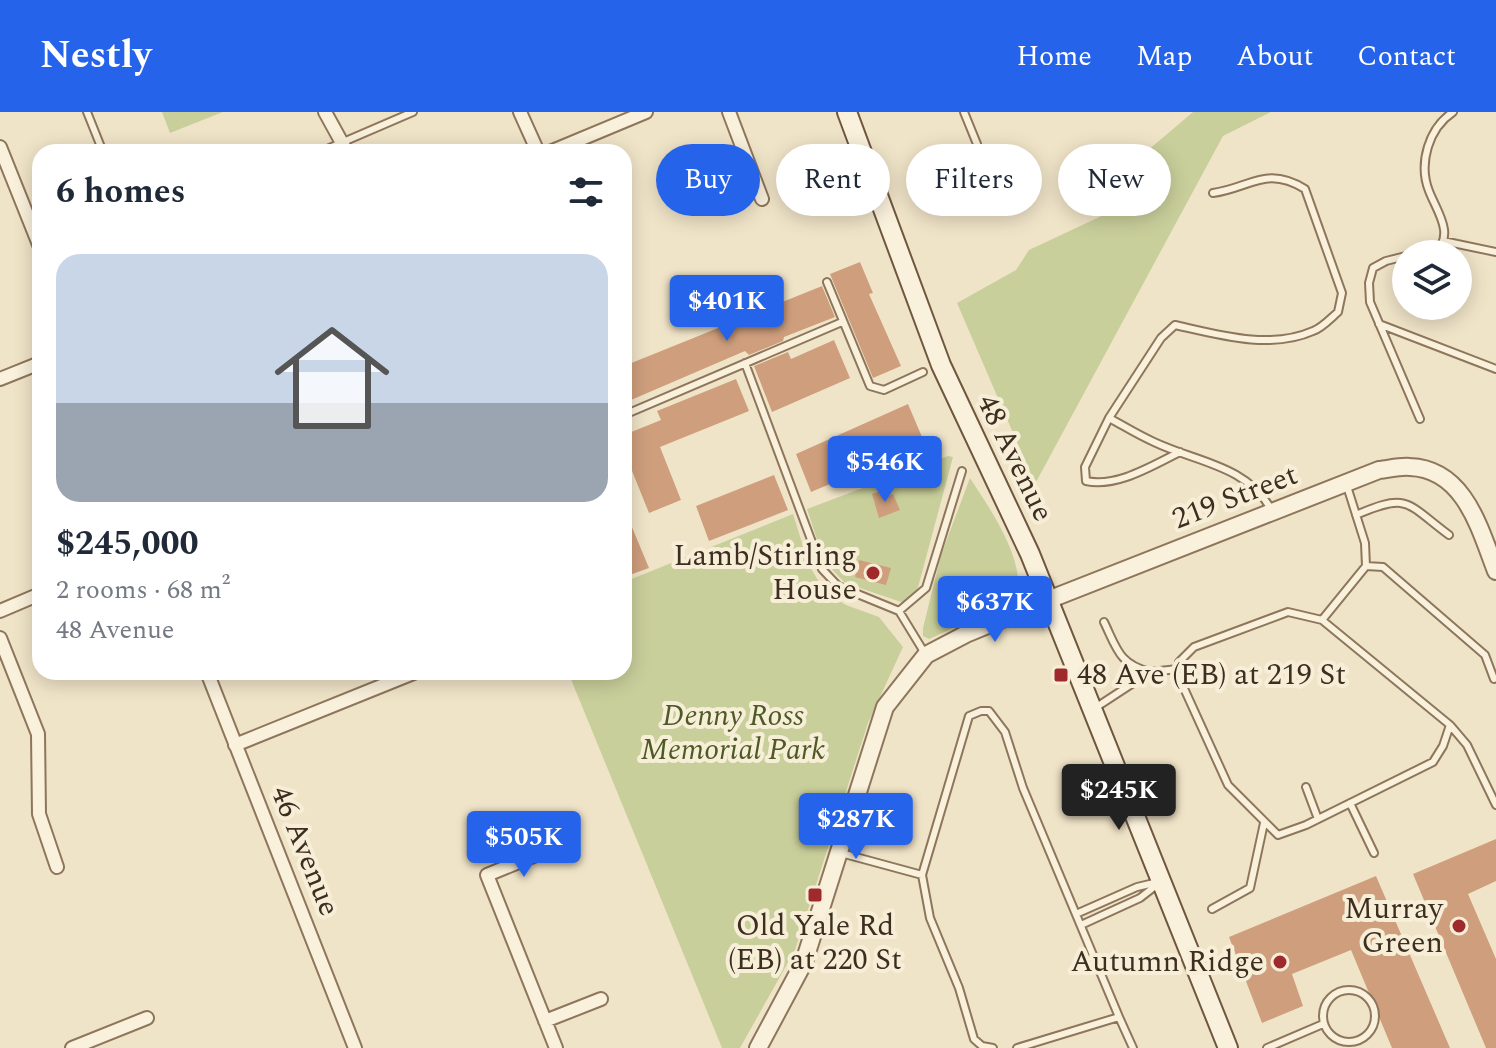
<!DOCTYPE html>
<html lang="en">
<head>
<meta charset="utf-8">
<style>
  body { margin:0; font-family:Spectral,serif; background:#f6f6f7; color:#1f2937; height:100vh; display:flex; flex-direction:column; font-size:30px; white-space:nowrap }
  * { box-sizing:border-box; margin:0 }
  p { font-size:26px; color:#747a83 }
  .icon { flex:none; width:44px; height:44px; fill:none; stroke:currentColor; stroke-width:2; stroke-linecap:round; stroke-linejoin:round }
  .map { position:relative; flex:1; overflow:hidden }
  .panel { position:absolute; left:32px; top:32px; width:600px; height:536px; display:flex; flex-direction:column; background:#fff; border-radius:24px; box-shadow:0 4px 20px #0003 }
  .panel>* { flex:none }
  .top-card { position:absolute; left:656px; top:32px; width:720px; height:72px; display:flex; gap:16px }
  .tools { position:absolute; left:1392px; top:128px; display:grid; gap:16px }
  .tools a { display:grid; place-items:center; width:80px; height:80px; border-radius:50%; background:#fff; box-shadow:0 4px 20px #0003; font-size:40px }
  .price { position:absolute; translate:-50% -68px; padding:0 18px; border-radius:8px; background:#2563eb; color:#fff; font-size:26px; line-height:52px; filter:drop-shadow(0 2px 4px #0008) }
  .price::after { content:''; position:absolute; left:50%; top:48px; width:24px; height:18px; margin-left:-12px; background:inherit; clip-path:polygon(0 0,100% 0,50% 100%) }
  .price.on { background:#222; color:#fff }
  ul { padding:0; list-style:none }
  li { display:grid; align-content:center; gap:16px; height:424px; padding:0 24px }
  li span { display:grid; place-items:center; height:248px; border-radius:24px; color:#555 }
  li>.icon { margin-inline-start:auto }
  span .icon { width:144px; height:144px; fill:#fffc; stroke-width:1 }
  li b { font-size:34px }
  h2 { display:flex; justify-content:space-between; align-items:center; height:96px; padding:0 24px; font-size:34px }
  .tag { padding:0 28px; border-radius:36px; background:#fff; box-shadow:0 4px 20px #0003; font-size:28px; line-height:72px }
  .tag.on { background:#2563eb; color:#fff }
  header { display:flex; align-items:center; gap:48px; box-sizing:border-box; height:112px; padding:0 40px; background:#2563eb; color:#fff }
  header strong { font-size:38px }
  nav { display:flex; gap:44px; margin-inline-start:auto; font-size:28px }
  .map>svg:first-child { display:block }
  .green { fill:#c9cf9b }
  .building { fill:#cf9f7d }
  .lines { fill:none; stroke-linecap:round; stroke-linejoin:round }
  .service-casing { stroke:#8d765c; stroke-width:10 }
  .minor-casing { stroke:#8d765c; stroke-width:16 }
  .tertiary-casing { stroke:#8d765c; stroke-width:20 }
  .secondary-casing { stroke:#6f573f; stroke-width:22 }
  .service { stroke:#faf1dc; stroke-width:6 }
  .minor { stroke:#faf1dc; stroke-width:12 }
  .tertiary { stroke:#faf1dc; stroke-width:16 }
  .secondary { stroke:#faf1dc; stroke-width:18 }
  .poi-dot { fill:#9e2a2b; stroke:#f7eed8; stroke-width:3 }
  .labels { text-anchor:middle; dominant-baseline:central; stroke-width:8; stroke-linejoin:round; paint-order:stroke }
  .street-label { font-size:30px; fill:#3d2e20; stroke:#f7eed8 }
  .poi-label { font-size:30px; fill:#3d2e20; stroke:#f7eed8; text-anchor:end }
  .park-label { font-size:30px; font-style:italic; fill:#4d5a26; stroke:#f7eed8 }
</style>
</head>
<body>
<header>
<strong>Nestly</strong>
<nav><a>Home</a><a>Map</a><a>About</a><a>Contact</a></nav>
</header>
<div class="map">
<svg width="1496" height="936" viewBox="0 0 1496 936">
  <rect width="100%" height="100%" fill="#f0e4c8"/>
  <path class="green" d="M162,0H223L170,21Z
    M1193,0H1271L1223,24L1035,372L957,191L1016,158L1029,138L1125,93L1133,51Z
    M948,344L953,345L913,494L845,471L824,449L807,397Z
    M970,366C990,397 1028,450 1016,488L929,527L923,524V516L941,443Z
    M793,402L809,453L825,480L846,493L879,505L903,535L868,611L795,838L740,936H722L568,560H624V470Z"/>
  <path class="building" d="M860,150L873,181L869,182L901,254L873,266L830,162Z
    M822,174L835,205L784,225L783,229L749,243L745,239L624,291V254Z
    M834,228L850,266L772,300L754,254L788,240L791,247Z
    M736,267L749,299L660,335L681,388L649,401L624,339V323L661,308L657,299Z
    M908,292L925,332L811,380L796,342Z
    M774,363L788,398L709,429L696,394Z
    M883,378L885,385L893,382L900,398L879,406L872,382Z
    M624,396L649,456L624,465Z
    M859,448L891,456L886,473L855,465Z
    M1496,727V769L1468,782L1496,847V936H1486L1413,762Z
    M1376,764L1419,864L1450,936H1392L1351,838L1292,862L1303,894L1262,911L1229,825Z"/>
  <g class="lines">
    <defs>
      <path id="service" d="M87,0L103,40
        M964,0L977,32
        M320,40L413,0
        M1213,81C1250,76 1266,53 1305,77L1342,181L1338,200C1331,206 1322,216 1313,219C1270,238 1219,223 1175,213L1161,226L1109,306C1124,314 1138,323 1154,330C1196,350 1246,353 1271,397
        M1443,129L1496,140
        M1434,142C1456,123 1437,100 1429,79C1418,51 1429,16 1453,0
        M1406,144L1386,149L1373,156L1369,171L1370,190L1420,307
        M827,170L870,274L884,278L923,260
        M1379,212L1496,257
        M745,251L822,457L838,474L899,499
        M624,303L842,210
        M1109,306L1085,355L1086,369C1117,376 1153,353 1180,340
        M1346,371L1365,431L1366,454L1322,508L1450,613L1467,633L1496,693
        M1356,403C1409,380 1406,391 1449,423
        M1366,454L1383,455L1485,543L1494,567
        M1322,508L1288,500L1194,535L1179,550L1177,561L1228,673L1278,723L1306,713L1433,650L1443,634L1450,613
        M1104,510C1117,537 1119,552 1150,560
        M924,540L899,499L926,476L962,359
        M1095,596L1150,560L1178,557
        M1306,675L1318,707
        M1350,691L1374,741
        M841,741L922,763L930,806L959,876L974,927L982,934L993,936
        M922,763L969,604L981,599H989L1005,620L1023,676L1119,905L1017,936
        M1212,797L1250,776L1264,711
        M1076,802L1137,775L1158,770
        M1081,813L1140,786L1158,772
        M1323 904a26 26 0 1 1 52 0a26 26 0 1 1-52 0Z
        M1119,905L1133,936
        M1267,936L1323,912"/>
      <path id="minor" d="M325,0L347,40
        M520,0L538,40
        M729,0L762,87
        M0,35L40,135
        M550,40L646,0
        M0,267L40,251
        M0,499L40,482
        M0,526L38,622L39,702L57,755
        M207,560L355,936
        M235,633L416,560
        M548,738L487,763L556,936
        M545,909L601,887
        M72,936L147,906"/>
      <path id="tertiary" d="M758,936L804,850L885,595L926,543L968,521L1048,488L1379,358C1389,357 1400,354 1410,355C1465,357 1480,418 1496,459"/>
      <path id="secondary" d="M847,0L941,253L1030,442L1228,936"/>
    </defs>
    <use href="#service" class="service-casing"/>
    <use href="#minor" class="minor-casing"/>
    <use href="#tertiary" class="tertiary-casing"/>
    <use href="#secondary" class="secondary-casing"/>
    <use href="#service" class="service"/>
    <use href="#minor" class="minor"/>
    <use href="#tertiary" class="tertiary"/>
    <use href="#secondary" class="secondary"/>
  </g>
  <g class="poi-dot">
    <circle cx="873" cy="461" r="8"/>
    <rect x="1053" y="555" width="16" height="16" rx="4"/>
    <rect x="807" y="775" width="16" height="16" rx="4"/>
    <circle cx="1459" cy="814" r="8"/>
    <circle cx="1280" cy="850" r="8"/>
  </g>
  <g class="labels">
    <g class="street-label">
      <text transform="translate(1015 346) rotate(64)">48 Avenue</text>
      <text transform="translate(1235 385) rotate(-21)">219 Street</text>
      <text transform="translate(305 739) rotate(68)">46 Avenue</text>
    </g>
    <g class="poi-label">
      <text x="857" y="444">Lamb/Stirling<tspan x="857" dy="34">House</tspan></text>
      <text x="1077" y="563" text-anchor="start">48 Ave (EB) at 219 St</text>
      <text x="1443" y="797">Murray<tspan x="1443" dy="34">Green</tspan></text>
      <text x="815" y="814" text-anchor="middle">Old Yale Rd<tspan x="815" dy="34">(EB) at 220 St</tspan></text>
      <text x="1264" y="850">Autumn Ridge</text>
    </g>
    <g class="park-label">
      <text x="733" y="604">Denny Ross<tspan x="733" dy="34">Memorial Park</tspan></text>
    </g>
  </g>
</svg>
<div class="tools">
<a><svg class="icon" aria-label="layers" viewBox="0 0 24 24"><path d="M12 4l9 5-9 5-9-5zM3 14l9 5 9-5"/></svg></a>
</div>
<b class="price" style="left:727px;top:231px">$401K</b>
<b class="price" style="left:885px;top:392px">$546K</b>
<b class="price" style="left:995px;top:532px">$637K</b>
<b class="price on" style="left:1119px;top:720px">$245K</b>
<b class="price" style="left:856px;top:749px">$287K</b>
<b class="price" style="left:524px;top:767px">$505K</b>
<div class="top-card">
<a class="tag on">Buy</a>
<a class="tag">Rent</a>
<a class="tag">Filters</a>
<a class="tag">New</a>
</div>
<section class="panel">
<h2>6 homes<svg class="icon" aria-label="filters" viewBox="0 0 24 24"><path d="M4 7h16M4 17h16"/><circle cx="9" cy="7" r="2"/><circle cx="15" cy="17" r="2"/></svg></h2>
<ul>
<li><span style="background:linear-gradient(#c9d6e8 60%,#9aa5b1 0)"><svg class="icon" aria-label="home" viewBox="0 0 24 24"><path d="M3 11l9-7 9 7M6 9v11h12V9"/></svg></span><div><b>$245,000</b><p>2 rooms · 68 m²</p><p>48 Avenue</p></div></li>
</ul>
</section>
</div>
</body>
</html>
